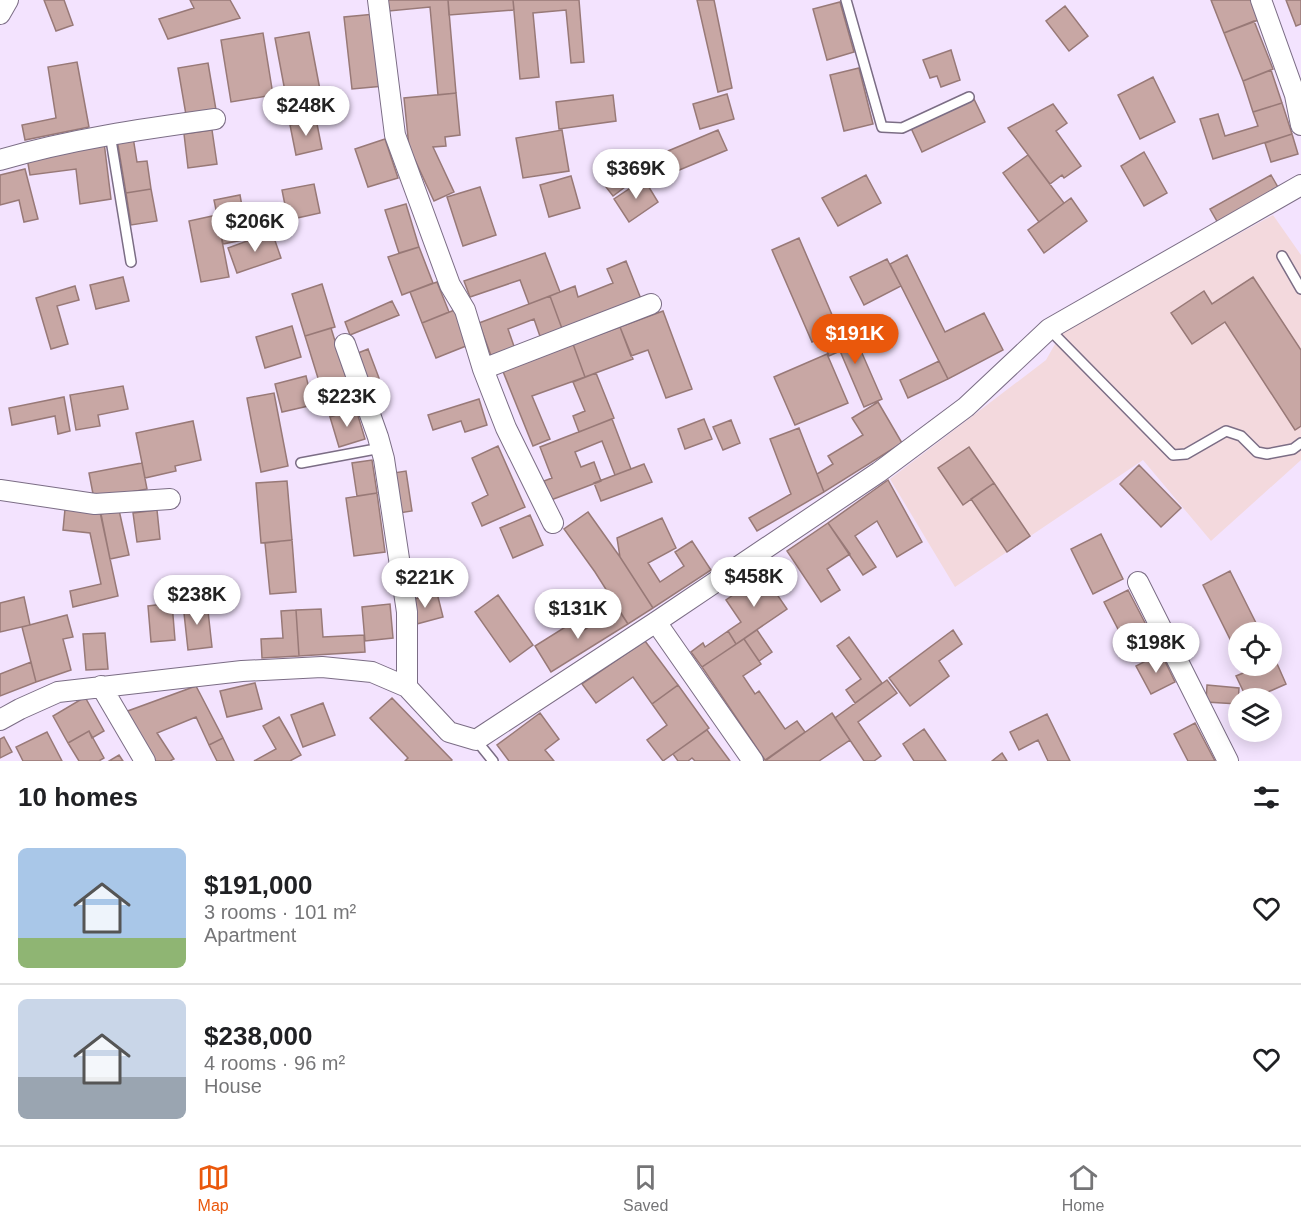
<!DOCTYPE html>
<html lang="en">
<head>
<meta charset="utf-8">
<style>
  body { margin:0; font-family:Arial,sans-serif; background:#f6f6f6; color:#202124; height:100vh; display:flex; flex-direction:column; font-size:22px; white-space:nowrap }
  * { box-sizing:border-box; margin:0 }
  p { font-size:20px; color:#757577 }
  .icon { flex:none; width:33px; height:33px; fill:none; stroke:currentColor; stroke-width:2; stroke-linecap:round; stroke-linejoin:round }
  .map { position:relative; height:761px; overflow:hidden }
  .sheet { display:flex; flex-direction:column; background:#fff; flex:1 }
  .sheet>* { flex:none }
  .fabs { position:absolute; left:1228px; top:622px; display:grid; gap:12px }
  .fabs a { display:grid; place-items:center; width:54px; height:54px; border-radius:50%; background:#fff; box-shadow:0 3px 15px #0003; font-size:30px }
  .price { position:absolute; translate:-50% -51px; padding:0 14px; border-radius:21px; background:#fff; color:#222; font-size:20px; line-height:39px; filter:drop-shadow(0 2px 3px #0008) }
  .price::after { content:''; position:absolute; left:50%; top:36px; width:18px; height:14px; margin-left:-9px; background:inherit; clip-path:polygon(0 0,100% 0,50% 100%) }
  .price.selected { background:#ea580c; color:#fff }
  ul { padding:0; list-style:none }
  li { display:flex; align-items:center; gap:18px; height:150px; padding:0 18px }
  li+li { border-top:2px solid #e0e0e0 }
  li span { display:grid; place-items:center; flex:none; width:168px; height:120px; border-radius:9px; color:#555 }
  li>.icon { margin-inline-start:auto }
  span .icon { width:72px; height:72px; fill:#fffc; stroke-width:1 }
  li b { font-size:26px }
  h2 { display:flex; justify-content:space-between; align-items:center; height:72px; padding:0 18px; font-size:26px }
  .tabs { display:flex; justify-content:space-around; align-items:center; height:84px; border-top:2px solid #e0e0e0; background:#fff; font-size:16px; color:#757577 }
  .tabs a { display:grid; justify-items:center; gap:3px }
  .tabs .selected { color:#ea580c }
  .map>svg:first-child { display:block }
  .education { fill:#f3d9dd }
  .building { fill:#c8a7a4; stroke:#987977; stroke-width:1.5 }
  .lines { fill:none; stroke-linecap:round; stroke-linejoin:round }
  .service-casing { stroke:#7b6d85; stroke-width:12 }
  .minor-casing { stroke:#7b6d85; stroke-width:22 }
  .service { stroke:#fff; stroke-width:9 }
  .minor { stroke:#fff; stroke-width:20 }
</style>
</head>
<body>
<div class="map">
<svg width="1301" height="761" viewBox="0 0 1301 761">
  <rect width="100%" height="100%" fill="#f3e3fe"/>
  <path class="education" d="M1273,215L1301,255V460L1211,541L1143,460L955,587L890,479L1046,360L1063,330Z"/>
  <path class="building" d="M44,0H64L73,25L56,31Z
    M190,0H230L240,18L168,39L159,19L194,8Z
    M388,0H448L456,93L438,95L430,7L389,11Z
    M448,0H513L514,10L449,15Z
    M513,0H579L584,62L571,63L566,10L533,13L539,77L520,79Z
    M697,0H714L732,88L718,92Z
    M1211,0H1253L1261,19L1224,33Z
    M1286,0H1301V24L1296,26Z
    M840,2L854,52L827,60L813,9Z
    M1065,6L1088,36L1069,51L1046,21Z
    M375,14L384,86L352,89L344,17Z
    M1254,21L1273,69L1243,81L1224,33Z
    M309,32L321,95L287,102L275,38Z
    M263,33L273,95L231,102L221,40Z
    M951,50L960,80L941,87L937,76L930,78L923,60Z
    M77,62L89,127L25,140L22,125L56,118L48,67Z
    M208,63L216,110L186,115L178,68Z
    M859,68L873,124L844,131L830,75Z
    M1271,70L1282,103L1253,112L1243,81Z
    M1153,77L1175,122L1140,139L1118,95Z
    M456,93L460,135L445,137L446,146L433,147L454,192L434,201L409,147L404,98Z
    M727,94L734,119L700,129L693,104Z
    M613,95L616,121L559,129L556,102Z
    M974,99L985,122L922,152L911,128Z
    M1282,103L1292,134L1213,159L1200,119L1218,114L1225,136L1258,126L1253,112Z
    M1053,104L1067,123L1056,131L1081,166L1064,178L1062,175L1050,184L1008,128Z
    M316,119L322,149L296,155L290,125Z
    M212,130L217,164L188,168L184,134Z
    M562,130L569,171L523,178L516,138Z
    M718,130L727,150L677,171L668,151Z
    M1292,134L1298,154L1271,162L1265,143Z
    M133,137L137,162L147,161L151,189L126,193L117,139Z
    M385,139L398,178L368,187L355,149Z
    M104,142L111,199L80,204L76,169L30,175L27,158Z
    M1144,152L1167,193L1144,206L1121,166Z
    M631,153L645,172L613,196L599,178Z
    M1028,155L1064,203L1039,222L1003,173Z
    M25,169L38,219L24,222L19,200L0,205V175Z
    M866,175L881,203L838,226L822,198Z
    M1271,175L1279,189L1218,223L1210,209Z
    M571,176L580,208L549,217L540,185Z
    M644,179L658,202L629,222L614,199Z
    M314,184L320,213L288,220L282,190Z
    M480,187L496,235L463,246L447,197Z
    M151,189L157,221L131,225L126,193Z
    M240,195L243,212L238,213L243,240L223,244L214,200Z
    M1071,198L1087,221L1044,253L1028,230Z
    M406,204L419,247L399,253L385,210Z
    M217,215L229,277L201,282L189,221Z
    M272,232L281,258L237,273L228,248Z
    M799,238L839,331L812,342L772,250Z
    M419,247L433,283L402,295L388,257Z
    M545,253L560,292L529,304L520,280L470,297L464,281Z
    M907,255L945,332L984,313L1003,350L948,379L890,264Z
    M887,259L901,286L864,305L850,277Z
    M626,261L643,304L564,334L550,296L575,286L578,297L613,283L607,269Z
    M123,277L129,301L96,309L90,285Z
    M1253,277L1301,350V426L1295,430L1225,322L1192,344L1171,313L1204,291L1212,304Z
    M437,282L449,312L422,323L410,292Z
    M322,284L335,327L305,336L292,294Z
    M75,286L79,300L57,306L68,344L51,349L36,298Z
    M550,296L564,334L542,342L534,319L508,329L516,352L493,361L479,323Z
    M392,301L399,315L350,335L345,322Z
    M457,309L471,344L436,358L422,323Z
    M663,311L692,389L666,398L648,350L631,356L620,327Z
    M292,326L301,357L265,368L256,337Z
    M620,327L633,359L585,377L573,344Z
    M331,328L356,409L330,417L305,336Z
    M851,328L882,399L864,407L840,351L829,356L823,340Z
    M573,344L585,377L532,396L550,439L533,446L502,369Z
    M368,349L379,378L364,384L353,355Z
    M827,354L848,403L795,425L774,377Z
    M939,361L948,379L908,398L900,380Z
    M596,373L614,418L579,432L573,416L585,411L573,382Z
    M306,376L313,405L282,412L275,384Z
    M123,386L128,409L98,415L100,426L76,430L70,395Z
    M274,393L288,466L261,472L247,398Z
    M64,397L70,431L58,434L55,416L12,425L9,408Z
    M479,399L487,425L465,432L461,421L433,430L428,415Z
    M878,402L902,443L824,492L817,474L833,464L828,456L863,435L852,418Z
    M356,409L365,439L339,447L330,417Z
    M612,419L631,469L615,475L602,441L575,452L581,467L594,462L601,481L551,500L544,481L552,478L540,447Z
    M704,419L712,439L685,449L678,429Z
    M731,420L740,443L723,450L713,427Z
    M193,421L201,460L175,466L176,471L145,478L136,433Z
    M799,428L824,492L757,531L749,518L791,494L770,439Z
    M498,446L525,507L482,526L472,503L488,495L472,458Z
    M969,447L994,483L963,505L938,468Z
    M372,460L377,493L357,496L352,463Z
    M142,463L147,489L94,499L89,473Z
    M644,464L652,482L601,501L594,483Z
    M1139,465L1181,508L1161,527L1120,484Z
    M406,471L412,511L393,514L387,474Z
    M888,480L922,542L897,557L877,521L855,536L876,567L863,575L828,523Z
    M287,481L292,540L261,543L256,483Z
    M994,483L1030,536L1007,552L971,499Z
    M377,493L385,552L354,556L346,498Z
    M65,509L100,512L118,596L73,607L70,591L101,584L90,533L63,530Z
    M119,510L129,555L110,559L101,514Z
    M157,510L160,539L137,542L133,513Z
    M588,512L620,557L653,608L628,624L595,572L564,529Z
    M530,515L543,545L513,558L500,528Z
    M662,518L676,548L648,563L660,582L684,566L675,552L692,541L711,570L653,608L620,557L617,538Z
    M828,523L850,554L827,569L840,590L821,602L787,551Z
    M1101,534L1123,579L1093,594L1071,549Z
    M292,540L296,592L270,594L265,543Z
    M1230,571L1261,633H1239L1238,655L1203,585Z
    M763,574L787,609L736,644L728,631L741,622L726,600Z
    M1128,590L1157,646L1133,658L1104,602Z
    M437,593L443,617L413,625L407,601Z
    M498,595L533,645L510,662L475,612Z
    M24,597L30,625L0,632V603Z
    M207,602L212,647L188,650L183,604Z
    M172,603L175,640L151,642L148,606Z
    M390,604L393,638L365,641L362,607Z
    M321,609L323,637L364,635L365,652L299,656L296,610Z
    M618,609L628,624L551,672L535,646L578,619L584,630Z
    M296,610L299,656L262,658L261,639L283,638L281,611Z
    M67,615L73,637L63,639L71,670L36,682L22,627Z
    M757,630L772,652L759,661L744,639Z
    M953,630L962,644L939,661L949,676L910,706L889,678Z
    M728,631L736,644L702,667L691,652L703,643L705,647Z
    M105,633L108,669L86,670L83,634Z
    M849,637L882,683L855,703L846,690L861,679L837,646Z
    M744,639L761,664L743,676L755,694L759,691L785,729L797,721L805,732L765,760L702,667Z
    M645,641L678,685L652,704L633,677L596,703L582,684Z
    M1161,653L1175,682L1151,694L1136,666Z
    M1275,659L1286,684L1252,699H1247L1236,676L1260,666H1272V660Z
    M31,662L36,682L0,696V674Z
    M887,680L897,693L858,722L881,756L874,761H864L835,718Z
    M255,683L262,709L227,717L220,691Z
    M678,685L709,728L663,761L647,740L667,725L652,704Z
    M1207,685L1239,688L1238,704L1206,702Z
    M196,686L223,738L209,745L196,717L157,733L174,759L170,761H155L125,712Z
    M85,697L104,731L92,738L89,731L68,743L53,716Z
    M392,698L452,760L451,761H405L408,758L370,718Z
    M323,703L335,735L303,747L291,715Z
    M540,713L559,739L545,750L554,761H509L497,745Z
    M832,713L850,740L819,761H765Z
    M1047,714L1070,761H1048L1038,740L1019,750L1010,732Z
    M279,717L301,755L290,761H254L276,749L263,726Z
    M1195,723L1215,761H1188L1174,734Z
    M924,729L946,761H914L903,744Z
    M707,730L730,761H695L692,758L688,761H678L673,754Z
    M89,731L104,758L99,761H79L68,743Z
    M47,732L62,761H23L16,747Z
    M4,737L12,752L0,758V739Z
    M223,738L234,761H217L209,745Z
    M1002,753L1007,761H992Z
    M119,755L123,761H109Z"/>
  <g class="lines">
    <defs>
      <path id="service" d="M846,0L882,127L902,128L969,97
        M110,134L131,262
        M1282,256L1301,289
        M1049,329L1173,455L1186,454L1226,431L1241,436L1257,452L1267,454L1293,449L1301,443
        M301,463L381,448
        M476,740L493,761"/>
      <path id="minor" d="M378,0L395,135L450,285L465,310L483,369L506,428L553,523
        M1261,0L1295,95L1301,125
        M0,14L8,0
        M0,160C71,139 143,129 215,119
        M345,344L378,437L384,459L407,612V687
        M483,369L651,304
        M0,490L95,504L170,499
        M1138,582L1228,761
        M656,622L753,761
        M101,686L145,761
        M0,720L20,709L58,692L242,671L322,667L372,672L407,687L449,732L476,740L656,622L879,472L966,407L1049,329L1301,185"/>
    </defs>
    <use href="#service" class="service-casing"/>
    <use href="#minor" class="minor-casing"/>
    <use href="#service" class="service"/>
    <use href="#minor" class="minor"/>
  </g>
</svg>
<div class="fabs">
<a><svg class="icon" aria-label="locate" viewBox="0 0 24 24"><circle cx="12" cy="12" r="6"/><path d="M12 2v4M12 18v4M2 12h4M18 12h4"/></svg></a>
<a><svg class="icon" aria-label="layers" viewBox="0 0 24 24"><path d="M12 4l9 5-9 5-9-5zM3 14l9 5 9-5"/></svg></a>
</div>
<b class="price" style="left:306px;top:137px">$248K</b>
<b class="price" style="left:636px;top:200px">$369K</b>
<b class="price" style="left:255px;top:253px">$206K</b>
<b class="price selected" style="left:855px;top:365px">$191K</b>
<b class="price" style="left:347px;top:428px">$223K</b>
<b class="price" style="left:754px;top:608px">$458K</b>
<b class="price" style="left:425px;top:609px">$221K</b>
<b class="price" style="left:197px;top:626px">$238K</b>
<b class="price" style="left:578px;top:640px">$131K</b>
<b class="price" style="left:1156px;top:674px">$198K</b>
</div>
<section class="sheet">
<h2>10 homes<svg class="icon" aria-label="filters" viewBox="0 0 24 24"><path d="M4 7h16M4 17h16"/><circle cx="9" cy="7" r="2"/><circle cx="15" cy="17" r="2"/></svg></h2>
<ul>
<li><span style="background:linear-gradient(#a9c7e8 75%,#8fb573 0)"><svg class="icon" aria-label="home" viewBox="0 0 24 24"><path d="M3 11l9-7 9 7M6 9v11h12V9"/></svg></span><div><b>$191,000</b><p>3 rooms · 101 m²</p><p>Apartment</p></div><svg class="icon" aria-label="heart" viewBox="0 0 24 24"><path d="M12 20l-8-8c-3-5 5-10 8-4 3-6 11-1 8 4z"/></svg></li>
<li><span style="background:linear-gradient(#c9d6e8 65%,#9aa5b1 0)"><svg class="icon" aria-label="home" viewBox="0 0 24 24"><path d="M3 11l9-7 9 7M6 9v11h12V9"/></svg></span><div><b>$238,000</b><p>4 rooms · 96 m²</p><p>House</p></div><svg class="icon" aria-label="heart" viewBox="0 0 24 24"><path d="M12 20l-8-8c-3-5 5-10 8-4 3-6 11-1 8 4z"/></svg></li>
</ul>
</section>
<nav class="tabs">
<a class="selected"><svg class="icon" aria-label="map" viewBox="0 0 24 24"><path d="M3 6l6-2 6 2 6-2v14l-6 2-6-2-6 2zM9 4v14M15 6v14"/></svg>Map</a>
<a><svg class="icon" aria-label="saved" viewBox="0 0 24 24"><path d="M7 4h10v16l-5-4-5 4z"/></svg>Saved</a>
<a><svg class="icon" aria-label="home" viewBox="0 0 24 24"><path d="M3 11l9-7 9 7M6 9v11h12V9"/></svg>Home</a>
</nav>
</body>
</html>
